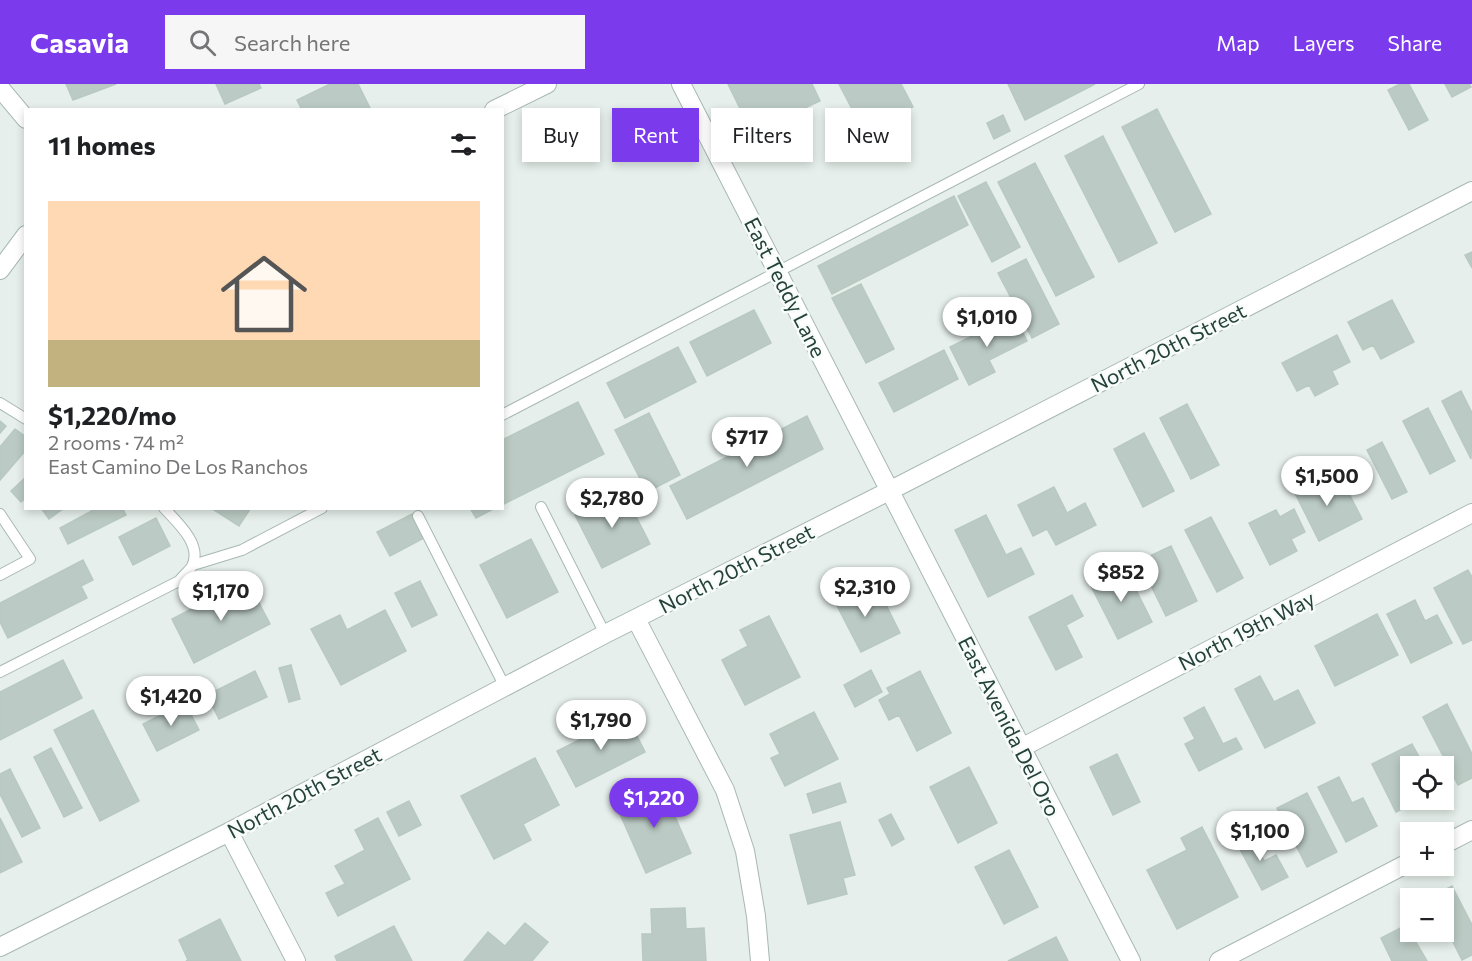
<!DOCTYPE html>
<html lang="en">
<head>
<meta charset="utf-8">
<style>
  body { margin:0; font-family:Commissioner,sans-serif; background:#f6f6f6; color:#202124; height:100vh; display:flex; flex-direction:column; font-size:22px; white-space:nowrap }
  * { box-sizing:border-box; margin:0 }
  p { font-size:20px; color:#757577 }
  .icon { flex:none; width:33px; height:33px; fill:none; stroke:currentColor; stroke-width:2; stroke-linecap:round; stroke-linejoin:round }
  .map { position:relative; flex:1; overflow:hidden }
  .drawer { position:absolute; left:24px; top:24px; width:480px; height:402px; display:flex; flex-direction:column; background:#fff; border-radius:0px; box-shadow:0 3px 9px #0003 }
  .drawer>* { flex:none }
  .hud { position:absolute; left:522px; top:24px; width:570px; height:54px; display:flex; gap:12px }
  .tools { position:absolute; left:1400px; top:672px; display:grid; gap:12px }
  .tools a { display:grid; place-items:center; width:54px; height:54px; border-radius:0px; background:#fff; box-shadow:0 3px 9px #0003; font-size:30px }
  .price { position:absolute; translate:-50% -51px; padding:0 14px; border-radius:21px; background:#fff; color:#222; font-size:20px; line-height:39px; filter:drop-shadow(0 2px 3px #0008) }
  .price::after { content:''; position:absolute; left:50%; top:36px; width:18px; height:14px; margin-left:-9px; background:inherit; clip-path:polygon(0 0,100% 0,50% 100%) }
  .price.active { background:#7c3aed; color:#fff }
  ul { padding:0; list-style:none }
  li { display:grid; align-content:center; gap:12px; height:318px; padding:0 24px }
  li+li { border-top:2px solid #e0e0e0 }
  li span { display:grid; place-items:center; height:186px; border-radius:0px; color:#555 }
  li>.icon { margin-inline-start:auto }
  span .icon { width:108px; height:108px; fill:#fffc; stroke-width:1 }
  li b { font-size:26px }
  h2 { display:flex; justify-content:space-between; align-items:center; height:72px; padding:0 24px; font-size:26px }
  .pill { padding:0 21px; border-radius:0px; background:#fff; box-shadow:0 3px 9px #0003; font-size:21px; line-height:54px }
  .pill.active { background:#7c3aed; color:#fff }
  header { display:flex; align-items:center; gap:36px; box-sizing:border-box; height:84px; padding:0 30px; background:#7c3aed; color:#fff }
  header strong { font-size:28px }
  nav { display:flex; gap:33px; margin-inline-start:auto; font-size:21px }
  .search { width:420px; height:54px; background:#f6f6f6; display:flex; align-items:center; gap:15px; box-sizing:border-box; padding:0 21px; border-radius:0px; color:#757577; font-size:22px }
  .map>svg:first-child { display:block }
  .building { fill:#bbcac4; stroke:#b8c9c2; stroke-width:1.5 }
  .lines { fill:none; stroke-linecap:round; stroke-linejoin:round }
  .lane-casing { stroke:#a8b8b2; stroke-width:12 }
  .street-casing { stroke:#a8b8b2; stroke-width:20 }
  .lane { stroke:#fff; stroke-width:10 }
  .street { stroke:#fff; stroke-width:18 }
  .labels { text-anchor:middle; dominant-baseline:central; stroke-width:5; stroke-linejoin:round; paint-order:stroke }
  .street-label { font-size:21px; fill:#24423a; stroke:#f7fbf9 }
</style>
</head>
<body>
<header>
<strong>Casavia</strong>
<div class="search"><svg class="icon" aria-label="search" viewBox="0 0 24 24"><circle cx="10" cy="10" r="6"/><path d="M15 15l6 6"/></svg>Search here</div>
<nav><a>Map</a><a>Layers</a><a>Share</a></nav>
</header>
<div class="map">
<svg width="1472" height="877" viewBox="0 0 1472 877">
  <rect width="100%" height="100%" fill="#e6efeb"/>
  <path class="building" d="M66,0H116L73,16Z
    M216,0H259L261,4L225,20Z
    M330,0H358L371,26H302L297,16Z
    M728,0H812L820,17L752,49Z
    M839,0H901L913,23L864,48Z
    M1008,0H1095L1025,36Z
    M1400,0H1409L1428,36L1409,46L1388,6Z
    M1445,0H1469L1471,3L1452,13Z
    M1157,25L1211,130L1175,148L1122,43Z
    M1003,31L1010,47L994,55L987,39Z
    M1103,52L1157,159L1119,178L1065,72Z
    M1035,79L1094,193L1056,212L998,98Z
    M986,98L1020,163L992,178L958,112Z
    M954,112L968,141L832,210L818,182Z
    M1472,168V184L1465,171Z
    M1026,175L1059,240L1032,254L998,189Z
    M861,200L894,265L866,279L832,214Z
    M1392,216L1414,258L1381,275L1373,261L1363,266L1348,238Z
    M754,226L771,259L707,292L690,258Z
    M1014,231L1027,257L989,276L995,288L969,301L950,263Z
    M1337,251L1350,278L1332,287L1338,300L1315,312L1309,301L1297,307L1282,279Z
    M678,263L696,298L625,334L607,299Z
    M944,266L958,295L894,328L879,299Z
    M1461,307L1472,329L1471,375L1442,317Z
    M578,318L604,370L502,421V356Z
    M1187,320L1219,381L1191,395L1160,334Z
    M1428,324L1455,377L1430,390L1403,337Z
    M649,329L680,391L647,408L615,346Z
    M807,332L823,365L687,435L670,402Z
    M0,337L6,342L0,349Z
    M15,345L26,353V366L0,396V363Z
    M1144,349L1174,407L1143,423L1114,365Z
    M1382,358L1407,408L1392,415L1367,366Z
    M1320,392L1327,406L1343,398L1362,435L1319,457L1293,405Z
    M26,393V414L21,418L11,407Z
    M1054,403L1067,429L1085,419L1096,441L1056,461L1047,445L1033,452L1018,421Z
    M623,407L650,460L602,484L575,431Z
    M41,424H64L49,435Z
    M97,424H122L126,431L68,460L60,444Z
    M211,424H249L250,425L239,442Z
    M470,424H495L476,434Z
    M1294,425L1305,448L1291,455L1297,467L1270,481L1249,439L1276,426L1280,433Z
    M412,430L424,454L390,472L377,448Z
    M986,431L1006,471L1021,464L1034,490L988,513L955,446Z
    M1211,433L1243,494L1217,508L1185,446Z
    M156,434L170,462L133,481L119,453Z
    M531,455L558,508L507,534L480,481Z
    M1171,462L1197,517L1166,532L1139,477Z
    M83,476L93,496L81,502L87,514L8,554L0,538V519Z
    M1124,482L1152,538L1118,555L1090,500Z
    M1468,486L1472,493V556L1463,560L1434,504Z
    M247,496L270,540L194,579L172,535Z
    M420,497L437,531L412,543L395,509Z
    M860,499L872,522L884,517L900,549L861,568L832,512Z
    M1072,511L1083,532L1066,541L1082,573L1056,586L1029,533Z
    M1415,516L1425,537L1437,531L1452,559L1411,579L1387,530Z
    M385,526L406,567L341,601L311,545L340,531L347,546Z
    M1377,530L1398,571L1335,602L1315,562Z
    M769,532L800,593L745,621L722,576L748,562L740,546Z
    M63,576L82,614L0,656V608Z
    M291,581L300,615L289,618L279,584Z
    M871,586L882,608L855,623L844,601Z
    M255,587L267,613L219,635L207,611Z
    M920,587L951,649L917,667L899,631L889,636L879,616L890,610L887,604Z
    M1260,592L1274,618L1298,606L1315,639L1265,664L1235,605Z
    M185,619L199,646L157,667L143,640Z
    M1447,620L1472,670V694L1458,701L1423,633Z
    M1204,623L1223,660L1236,654L1242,665L1199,687L1185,660L1195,655L1184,634Z
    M93,626L139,717L100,737L54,646Z
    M814,628L838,675L785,702L771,674L780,670L770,650Z
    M627,632L645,668L576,703L557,667Z
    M1412,660L1424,682H1410V716H1421L1396,728L1372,680Z
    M51,664L82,724L64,733L34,673Z
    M1117,670L1140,718L1113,731L1090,683Z
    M535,674L559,721L523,740L531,756L494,775L461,712Z
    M969,683L997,739L958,759L930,703Z
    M10,685L40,744L22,753L0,710V690Z
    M1339,693L1352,719L1363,714L1377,742L1346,758L1318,703Z
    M840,699L846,718L813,729L807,710Z
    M661,701L691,769L646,789L616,721Z
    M1307,709L1337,768L1307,783L1277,724Z
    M409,717L421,741L399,752L387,728Z
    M891,730L904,755L892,762L879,736Z
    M0,734L22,778L0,789Z
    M378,734L410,795L338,832L326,809L345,800L335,782L365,766L355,746Z
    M840,738L855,791L843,794L847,810L808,820L790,751Z
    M1202,743L1238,813L1177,845L1147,786L1187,766L1181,754Z
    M1248,746L1264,777L1276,771L1288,793L1262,806L1234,754Z
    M1009,766L1038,823L1004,840L975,783Z
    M1452,802L1472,841V871L1462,876L1443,838V814H1430Z
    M685,824L686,845L704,844L706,877H643L642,850H652L651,825Z
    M220,835L241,877H186L188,876L179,856Z
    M525,839L548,858L532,877H464L488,848L505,862Z
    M1408,840L1410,848L1427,877H1392L1381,854Z
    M394,842L412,877H337L335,872Z
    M1056,853L1068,877H1008Z"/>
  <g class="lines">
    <defs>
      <path id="lane" d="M0,319L26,335
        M502,331L1139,0
        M541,423L605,550
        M0,430L30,475L0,491
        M418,432L505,603
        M193,481L242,466L322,424
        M0,588L179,497C183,492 189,487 192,482C203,461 177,438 164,424"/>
      <path id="street" d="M681,0L1131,877
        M0,4L26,35
        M494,26L547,0
        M0,186L26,151
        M636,535L725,706L745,767L756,832L760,877
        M1021,664L1472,429
        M229,748L296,877
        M1443,761L1472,746
        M0,863L229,748L605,550L891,406L1472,107
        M1219,877L1410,778"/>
    </defs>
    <use href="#lane" class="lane-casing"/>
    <use href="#street" class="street-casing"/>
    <use href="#lane" class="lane"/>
    <use href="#street" class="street"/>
  </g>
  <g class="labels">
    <g class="street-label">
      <text transform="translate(786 203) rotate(63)">East Teddy Lane</text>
      <text transform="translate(1168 263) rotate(-27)">North 20th Street</text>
      <text transform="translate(736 484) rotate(-27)">North 20th Street</text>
      <text transform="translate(1246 546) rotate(-27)">North 19th Way</text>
      <text transform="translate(1010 642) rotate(63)">East Avenida Del Oro</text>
      <text transform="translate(304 708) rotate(-28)">North 20th Street</text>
    </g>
  </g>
</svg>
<div class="tools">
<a><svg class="icon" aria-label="locate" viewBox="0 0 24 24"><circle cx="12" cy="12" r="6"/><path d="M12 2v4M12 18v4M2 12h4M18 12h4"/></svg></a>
<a>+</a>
<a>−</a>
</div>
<b class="price" style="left:987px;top:264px">$1,010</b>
<b class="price" style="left:747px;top:384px">$717</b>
<b class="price" style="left:1327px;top:423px">$1,500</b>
<b class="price" style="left:612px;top:445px">$2,780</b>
<b class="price" style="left:1121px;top:519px">$852</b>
<b class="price" style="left:865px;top:534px">$2,310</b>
<b class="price" style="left:221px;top:538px">$1,170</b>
<b class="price" style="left:171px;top:643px">$1,420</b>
<b class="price" style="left:601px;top:667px">$1,790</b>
<b class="price active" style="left:654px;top:745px">$1,220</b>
<b class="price" style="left:1260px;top:778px">$1,100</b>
<div class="hud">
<a class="pill">Buy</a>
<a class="pill active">Rent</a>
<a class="pill">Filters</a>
<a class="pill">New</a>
</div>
<section class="drawer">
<h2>11 homes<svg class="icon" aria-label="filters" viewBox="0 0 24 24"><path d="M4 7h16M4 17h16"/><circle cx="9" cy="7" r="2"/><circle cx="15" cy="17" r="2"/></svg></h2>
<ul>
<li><span style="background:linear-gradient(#ffd9b3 75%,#c2b280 0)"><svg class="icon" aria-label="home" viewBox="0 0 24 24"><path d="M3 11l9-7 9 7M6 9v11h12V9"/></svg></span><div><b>$1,220/mo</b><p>2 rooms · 74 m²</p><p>East Camino De Los Ranchos</p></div></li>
</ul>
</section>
</div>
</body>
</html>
